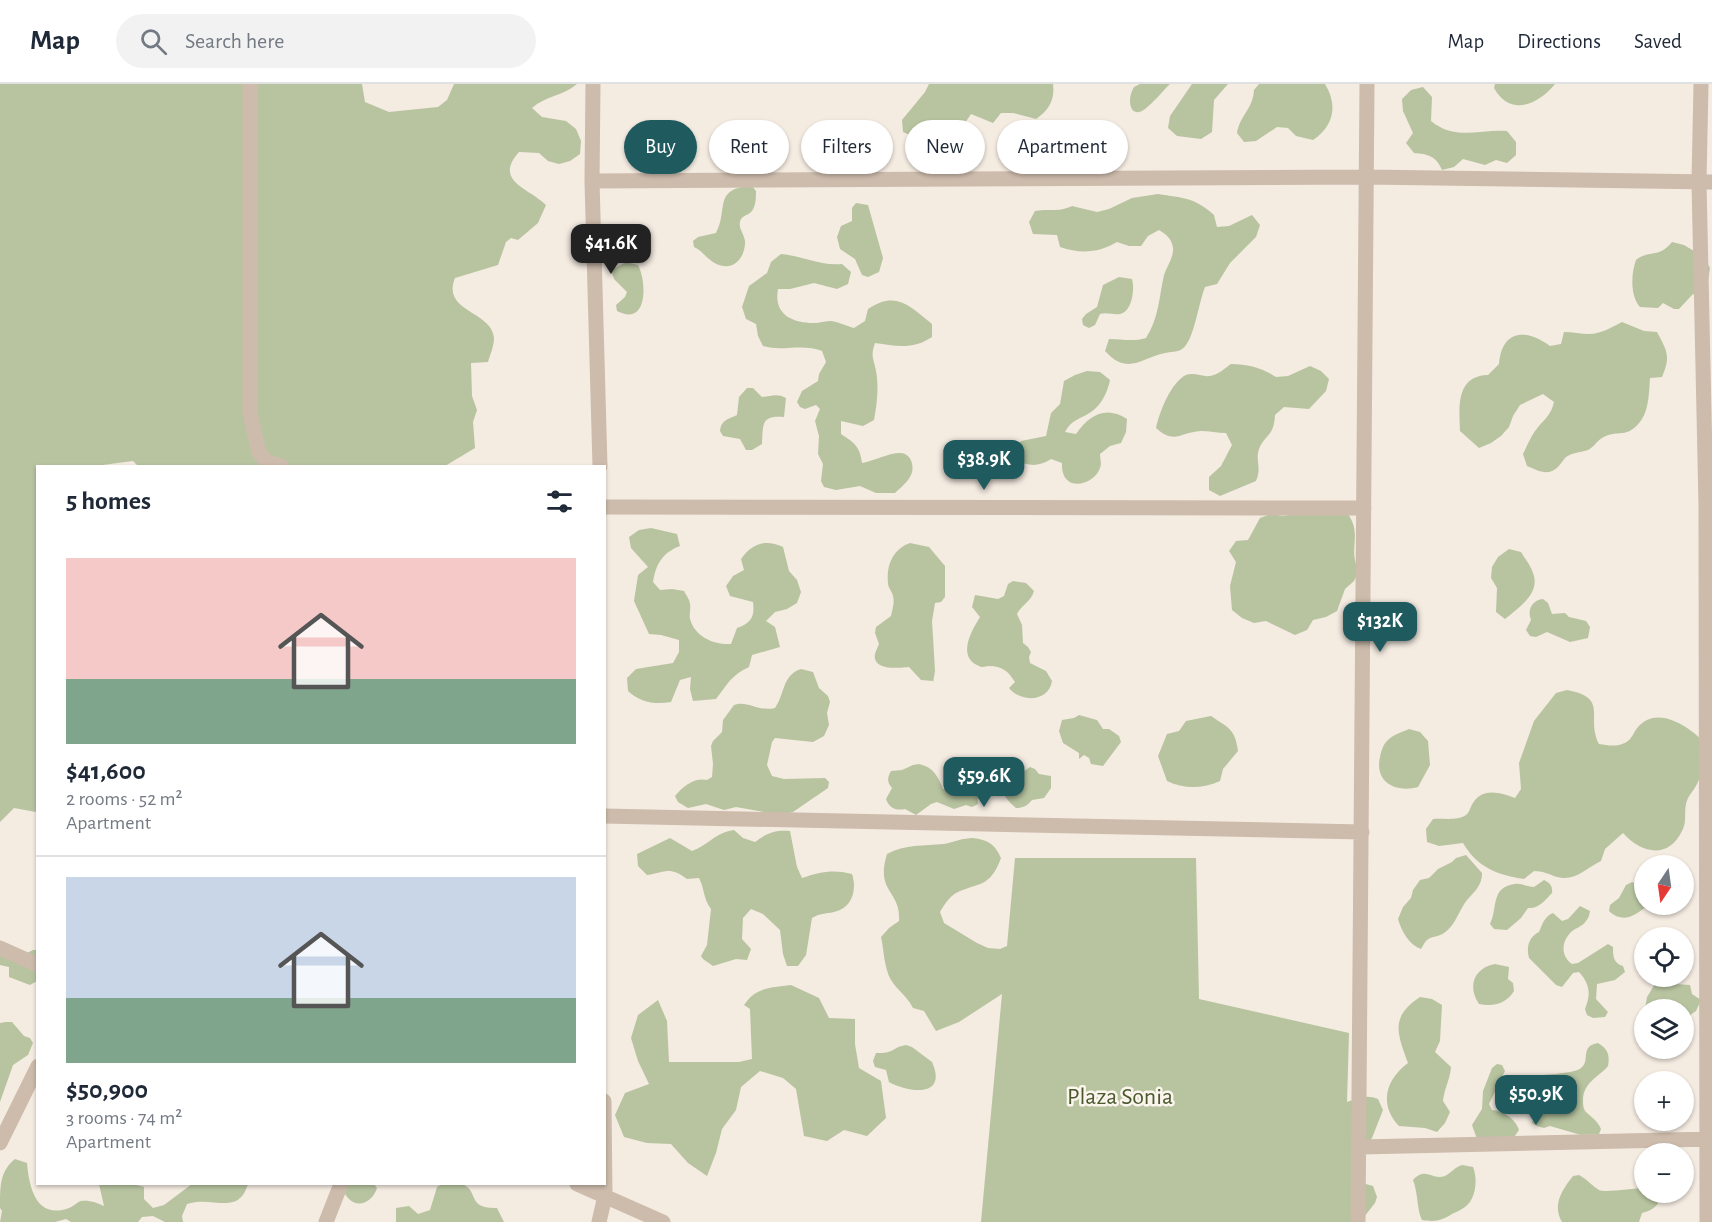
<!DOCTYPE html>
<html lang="en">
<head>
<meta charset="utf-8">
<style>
  body { margin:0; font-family:"Alegreya Sans",sans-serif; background:#f2f2f3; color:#1f2937; height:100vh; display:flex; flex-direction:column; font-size:22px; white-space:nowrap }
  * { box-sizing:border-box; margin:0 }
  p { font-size:20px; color:#747a83 }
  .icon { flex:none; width:33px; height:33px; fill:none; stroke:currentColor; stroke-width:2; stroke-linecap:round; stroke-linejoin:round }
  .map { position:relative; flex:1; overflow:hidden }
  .panel { position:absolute; left:36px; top:381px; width:570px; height:720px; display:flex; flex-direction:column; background:#fff; border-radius:0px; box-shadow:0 2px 4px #0004 }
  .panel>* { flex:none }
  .top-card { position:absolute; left:624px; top:36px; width:570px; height:54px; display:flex; gap:12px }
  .needle { width:39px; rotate:193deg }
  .fabs { position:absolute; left:1634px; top:771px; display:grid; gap:12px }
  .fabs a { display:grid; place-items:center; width:60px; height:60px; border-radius:50%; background:#fff; box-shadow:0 2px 4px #0004; font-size:30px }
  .price { position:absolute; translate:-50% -51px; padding:0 14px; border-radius:12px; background:#1f5a5e; color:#fff; font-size:20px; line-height:39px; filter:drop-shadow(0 2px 3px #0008) }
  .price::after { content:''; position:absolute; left:50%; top:36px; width:18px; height:14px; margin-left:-9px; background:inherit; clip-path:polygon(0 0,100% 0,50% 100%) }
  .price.on { background:#222; color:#fff }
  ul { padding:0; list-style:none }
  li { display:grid; align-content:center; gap:12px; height:318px; padding:0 30px }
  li+li { border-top:2px solid #e0e1e3 }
  li span { display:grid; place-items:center; height:186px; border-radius:0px; color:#555 }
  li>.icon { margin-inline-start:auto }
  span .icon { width:108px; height:108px; fill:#fffc; stroke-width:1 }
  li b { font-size:26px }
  h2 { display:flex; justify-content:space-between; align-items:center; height:72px; padding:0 30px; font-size:26px }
  .chip { padding:0 21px; border-radius:27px; background:#fff; box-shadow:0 2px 4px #0004; font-size:21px; line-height:54px }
  .chip.on { background:#1f5a5e; color:#fff }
  header { display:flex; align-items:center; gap:36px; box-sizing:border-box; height:84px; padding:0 30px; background:#fff; border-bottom:2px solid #e0e1e3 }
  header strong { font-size:28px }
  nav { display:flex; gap:33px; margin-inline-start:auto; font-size:21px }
  .search { width:420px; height:54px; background:#f2f2f3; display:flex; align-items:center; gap:15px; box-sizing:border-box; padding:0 21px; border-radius:33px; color:#747a83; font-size:22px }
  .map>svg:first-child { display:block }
  .green { fill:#b8c4a0 }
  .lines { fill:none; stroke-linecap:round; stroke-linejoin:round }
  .minor { stroke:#cdbbac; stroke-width:15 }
  .labels { text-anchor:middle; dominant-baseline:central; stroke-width:5; stroke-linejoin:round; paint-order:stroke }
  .park-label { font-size:24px; fill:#4a5a2e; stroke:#fbf5ee }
</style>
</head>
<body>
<header>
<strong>Map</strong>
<div class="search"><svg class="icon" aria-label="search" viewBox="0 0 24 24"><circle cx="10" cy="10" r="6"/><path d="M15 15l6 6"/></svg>Search here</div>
<nav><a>Map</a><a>Directions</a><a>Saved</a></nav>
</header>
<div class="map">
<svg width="1712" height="1138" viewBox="0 0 1712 1138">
  <rect width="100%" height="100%" fill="#f4ebe1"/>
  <path class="green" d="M0,0H362L365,18L389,28L438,23L447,16L454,0H577C563,12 545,12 532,24L542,33L566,37L576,45L581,57L580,70L570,77L559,80L548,77L539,69L519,68C493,97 529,104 546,121L538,139L518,156L511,154L506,158L498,181L455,194C441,228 492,227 494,254C494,262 490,271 488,278L471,279L472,312L477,326L473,338L475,364L445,382H138L133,377L95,382H38L36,728L14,724L0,738Z
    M929,0H1053C1055,16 1049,26 1036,35L1013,29H1001L993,39L971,30C967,36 961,45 955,49C948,53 943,47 936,48C919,52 922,56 903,48L902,36L925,8Z
    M1140,0H1170C1162,8 1154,18 1145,25C1130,36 1126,16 1134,3Z
    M1192,0H1228L1214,16L1212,48L1201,55L1177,52L1168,44L1170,32Z
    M1259,0H1325C1338,21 1334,42 1313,56L1296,52L1288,44L1277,43L1256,57L1244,58L1237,49C1240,31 1253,25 1254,6Z
    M1495,0H1555C1538,21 1510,33 1494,4Z
    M1423,3L1432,13L1431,37C1455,57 1480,45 1507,47L1516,58V71L1507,79L1496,76L1485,81L1463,75L1454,83L1442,86C1436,72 1428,70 1414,69L1406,59L1413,49L1403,27L1402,15L1411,6Z
    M752,102L756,107C756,114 756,124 750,129C746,132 741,132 740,138C738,145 746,152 745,160C743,182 725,189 709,175C703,170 701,166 694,163L693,157L698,153L716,149C729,126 712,104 752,102Z
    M1158,110C1183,114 1194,113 1214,131L1217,143L1229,142L1252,131L1260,141L1256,153L1230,179L1217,200L1205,203C1199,218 1195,249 1186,261C1181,269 1173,267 1165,269C1141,274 1128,292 1105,267L1109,255C1122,255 1133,258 1146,254C1159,234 1159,213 1164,191C1167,182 1174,173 1173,164C1172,154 1165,150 1159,146L1148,152L1141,162H1129L1117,158C1098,169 1081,170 1060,163L1057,151L1033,150L1029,138L1035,127C1051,124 1057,129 1072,122L1097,128L1109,125L1132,114Z
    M856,119L868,121L883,174L879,188L868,193L862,191L855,175L840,165L837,153L841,142L852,137V124Z
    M1672,158L1684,161L1704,173L1710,184L1707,202L1692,211L1679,225H1674L1663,219L1658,224L1640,223C1630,211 1631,190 1636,176C1650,165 1658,175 1672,158Z
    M781,170C802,172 821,182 842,180L851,188L848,200L837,205L814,199L790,205H778C773,231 793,240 817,239C822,238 826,237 831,237C839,238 847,242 854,244L865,237L868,225C896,206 910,222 932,240V253C913,266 896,262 875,259C870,273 874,275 876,287C879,303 877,320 874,336L863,342L841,337V350C855,359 860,363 862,379C874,377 888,369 900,369C911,369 915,382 911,391C908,398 900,404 895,409H876L860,402L836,406L824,403L821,397L823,380L818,370L819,352L815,337L820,325L816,321L805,325L800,323L797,318L802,307L818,297L819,290L826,278L822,267C802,259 783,268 763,262L758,252L756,240L746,235L742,223L749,202L767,189L771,178Z
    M626,178L638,181C647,198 648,243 617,227L616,221L625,213L627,208L614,195L612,189L615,184Z
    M1119,193L1132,195C1135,205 1132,228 1120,230C1113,231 1107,228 1100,230L1095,241L1089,244L1083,241L1082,235L1086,230L1097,223L1103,201Z
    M1622,238L1644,247L1657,248C1667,267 1671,272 1662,293L1650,294C1649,307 1649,324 1642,335C1627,357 1618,344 1602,354C1597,357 1594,363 1588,366C1582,368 1571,369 1566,373C1561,378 1558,386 1549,388C1541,389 1534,385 1527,382L1523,370C1527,362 1530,354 1535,347C1543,336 1551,332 1554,318L1543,310L1520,321L1513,332L1509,343L1501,352L1491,359L1479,364L1460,347C1459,322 1456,292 1488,291L1499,280C1502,246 1525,244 1550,262L1561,260L1564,248C1573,248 1581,250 1589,250C1601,250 1612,243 1622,238Z
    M1231,280C1248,280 1262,284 1276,293L1288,292L1310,282L1321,287L1329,295L1326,307L1309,325L1284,323L1275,331C1274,353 1265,350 1259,365C1255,377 1262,383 1256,397L1220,412L1209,406V393L1221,382L1232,361L1226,349C1218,349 1209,347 1201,347C1180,348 1175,361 1156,344C1159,329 1171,298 1186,291C1194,288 1202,293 1210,292C1218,291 1225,284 1231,280Z
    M1087,287L1100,288L1110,296C1108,307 1101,322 1091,328C1080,335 1071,336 1065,348L1076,350C1089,331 1106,321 1127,335L1126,348L1121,359L1110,362L1100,370C1100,374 1102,380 1100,384C1095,399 1069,408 1063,389C1062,386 1062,383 1062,379L1051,375C1038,383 1030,382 1016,377L1013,365L1021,357L1046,352L1051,329L1060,320L1064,297L1075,291Z
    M747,304H753L762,313C772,312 777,309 786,314L784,333C761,331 763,340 762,360L752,366H746L740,355L723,352L720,347C721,336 728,335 737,331L739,313Z
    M1271,430L1283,432L1295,430H1348C1363,452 1347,465 1359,486L1354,497L1345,505L1337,527L1326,533L1313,536L1307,546L1295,551L1266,537L1254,539L1242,534L1232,526L1230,502L1236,478L1229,467L1236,457L1248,456L1260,434Z
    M651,444L677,450L680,462C662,469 656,480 653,498L660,506L672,505L684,507C686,511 690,516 690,520C691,525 689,529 690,535C695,553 714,561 731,560L737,544C751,539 755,533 753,518L730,512L726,502L733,492L744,486L741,475C752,459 766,455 783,463L789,487L797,496L801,508L797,519L787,525L775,528L766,537L775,543L780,563L752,571L749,583C730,592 728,600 716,615L693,617L690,605L691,593L680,596L671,618C654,621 640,618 628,607L627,594L636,585L673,579L679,568V556L661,551L649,550L634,517L638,491L648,483L631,464L629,453L639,446Z
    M910,459L929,463L945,482V513L941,518L935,519L932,537L935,587L933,599V597L921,596L909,583C900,584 872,587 875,570C876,566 878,563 879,560L875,549L876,543L891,532C892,526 895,519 893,512C892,507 888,504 888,499C886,481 893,465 910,459Z
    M1509,465L1521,468C1525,475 1531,482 1533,489C1541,510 1518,524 1505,535L1496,528L1497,504L1491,494L1492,483L1498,473Z
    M1013,497L1026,499L1034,507C1031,518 1021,521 1017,530L1022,541L1023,559L1028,563L1031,568L1029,573L1030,579L1046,587L1052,597C1049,618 1021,619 1009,604L1015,598C1008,587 1002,582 989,582C985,582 983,584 979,582C956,573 972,546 980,533L972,523L975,511L998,515L1004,512L1008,500Z
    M1543,515L1548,519L1552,530L1565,529L1569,533L1586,537L1590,543L1588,554L1570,558L1547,548L1536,553L1530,552L1526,546L1531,536C1527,526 1532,516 1543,515Z
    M801,585L813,588L819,604L828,612L830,618L827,629L829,641L824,652L813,658L775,654L772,658L767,681L772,692L784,695L825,694L829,698L828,704L793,728L780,731L736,723L724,726L706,720L688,724L678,718L675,712C683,702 695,693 707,696L712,693L713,680L711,662L713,657L722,648L723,636L734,621C748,616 757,628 775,624C785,610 782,591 801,585Z
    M1567,606C1610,614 1585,633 1599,660C1606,661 1615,663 1622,660C1632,657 1632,650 1638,643C1656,622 1685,640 1701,655C1701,669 1704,687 1697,700C1693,708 1688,711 1686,720C1684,729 1687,738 1682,747C1668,776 1641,769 1623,749L1605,765L1601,777C1586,784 1575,798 1557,793C1548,790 1543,787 1534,787L1524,795C1497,791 1477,783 1463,759L1439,762L1427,758L1426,745L1433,735C1444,734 1457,737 1466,731C1470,728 1470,723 1473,719C1483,703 1501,709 1515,714L1521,705L1519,679L1534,637L1556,609Z
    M1079,631L1097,636L1103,645H1109L1119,652L1121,658L1103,682L1091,680L1089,674L1084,671L1079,675V669L1063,659L1059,647L1062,636L1074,634Z
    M1211,632C1228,644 1235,644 1238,667L1223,685L1220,697C1202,705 1184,705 1167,697L1158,672L1167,650L1179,647L1186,637Z
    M1409,645L1420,648L1428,657L1430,681L1418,703C1397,709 1374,699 1380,673C1381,668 1383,660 1388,656C1393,651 1402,648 1409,645Z
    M919,680C933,683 938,692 943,705C956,707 965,699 977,708L978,720L972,723L966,721L954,725L937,718L931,720L916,731L905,725C896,727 889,724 886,715L892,704C887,698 887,694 891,687L902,686L913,681Z
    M1030,683L1035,685L1039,690L1051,692V704L1044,714L1032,716C1027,722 1023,724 1016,724C1003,713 999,705 1008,690H1020Z
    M734,746L743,754L755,758C767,749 775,746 790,747L797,783L802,794C820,788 833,785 852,790C857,805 853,824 834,828C825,830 820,829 812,834L806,871L798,882H787L783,870L780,846L763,830L751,825L743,834L742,855L751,865L747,876L736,875L713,882L703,875L701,872L707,861L711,825C703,814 705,806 699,794L687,795C670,782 666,788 647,791L638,782L637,770L670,754L692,767C709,761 714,749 734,746Z
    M973,754C988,756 995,760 1001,774C990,804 979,798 956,809C949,813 944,821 940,828L944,839L977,859L988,864L1000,865L1007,862L1015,774H1196L1199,915L1349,949L1347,1018C1358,1014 1366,1010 1378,1015L1383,1026L1372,1054L1361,1068L1362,1099L1373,1102L1377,1113L1375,1119L1360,1138H981L1002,910L959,938L936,947L924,927L913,924C907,912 897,906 891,896C884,884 884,866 881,853L889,844L899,837C901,806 875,809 887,770C905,760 924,762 944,760C954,758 963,754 973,754Z
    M1466,771L1482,789C1482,805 1470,810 1463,822C1457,832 1454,842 1444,849C1439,853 1430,852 1426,857C1424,859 1423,862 1421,865C1409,861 1401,846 1398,835L1403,823L1411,814L1413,806L1420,796L1429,794L1438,785L1452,778L1456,774Z
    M1544,796C1550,799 1553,802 1552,809C1545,816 1539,825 1528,824L1521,834L1507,846L1494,845L1490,840C1498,825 1490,803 1515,800C1521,799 1527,803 1534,803Z
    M1632,798L1644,803V820L1648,821C1635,832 1623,840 1609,827L1610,821L1619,814L1626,801Z
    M1580,822L1590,827C1589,832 1589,833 1586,837C1582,843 1575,844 1570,849C1561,859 1561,872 1572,880L1578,879L1608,860L1613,863C1613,872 1613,879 1623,882L1625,888L1615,896L1597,900L1596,915L1608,928L1605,933L1593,934L1587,931L1585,925C1591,910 1590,900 1579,888L1573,889L1562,903L1556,901L1529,874C1526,863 1529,853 1539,848C1543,839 1544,833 1553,829L1562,837L1568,835Z
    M33,866H37V897L30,901L9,893V883L0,881V869H27Z
    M1495,880L1509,883L1508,895L1513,899L1514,907C1506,920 1493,923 1479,920C1467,902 1474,884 1495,880Z
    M1658,895L1675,900L1690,901L1692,910L1701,916L1696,927L1683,936V926L1645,925L1647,913Z
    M791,901L819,914L829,934L855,935V960L859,984L881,997L886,1034L867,1052L844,1046L827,1057L804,1052L796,1005L783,994L760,987L741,1003L736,1026L722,1045L716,1069L707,1092L688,1079L671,1060L647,1059L624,1053L615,1031L625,1009L649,1000L638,977L631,954L638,931L658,916L667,937L669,978H739L752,975L750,925L744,921C756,903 770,904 791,901Z
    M1420,913L1432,915L1442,921L1440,957L1435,968L1451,983C1450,996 1444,1005 1443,1017L1450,1028L1445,1039L1437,1048L1425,1044L1399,1042C1379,1021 1385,996 1408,979C1397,949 1390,933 1420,913Z
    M6,938H12L24,952L30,954L33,959L28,971L13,981L0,1018V939Z
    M1598,959C1608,965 1610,971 1608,982C1598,994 1583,998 1583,1017C1583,1021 1583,1023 1585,1027C1591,1033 1598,1037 1601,1045L1599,1050L1581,1051L1550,1042L1544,1044L1537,1042L1532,1039L1538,1022L1537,1009L1544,991C1552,990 1575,989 1581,984C1591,977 1579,962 1598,959Z
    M906,961L912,963L932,978C948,1014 909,1009 889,998L886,986L875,983L873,977L876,969C895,970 892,963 906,961Z
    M1497,980L1502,981L1505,987L1489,1020L1492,1026C1503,1027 1516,1035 1519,1046L1512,1056L1477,1055L1472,1041L1482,1025L1483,1007L1492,984Z
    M15,1075L27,1079C29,1103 36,1136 69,1124C74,1122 77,1118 81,1117C90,1116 97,1119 104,1122L99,1100H133L144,1103V1115L153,1124L164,1121L192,1100H248C238,1133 213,1111 187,1120L182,1132L183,1138H165L153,1132L142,1133L138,1138H71L66,1135L55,1138H0L2,1127L0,1124C0,1102 0,1087 15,1075Z
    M1462,1081L1473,1083C1478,1095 1476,1115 1465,1123C1461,1126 1456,1128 1452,1130C1441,1137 1435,1138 1422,1136C1417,1127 1418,1108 1413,1096C1426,1082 1432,1097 1445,1092C1451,1089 1455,1083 1462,1081Z
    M1579,1091C1587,1095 1592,1102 1599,1106C1605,1109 1634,1104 1644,1104V1108L1661,1109C1661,1120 1654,1126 1642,1129L1639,1138H1562C1552,1121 1562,1106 1573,1092Z
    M338,1100H374L377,1104C374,1115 361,1125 350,1116C346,1112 341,1104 338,1100Z
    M442,1100C448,1099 456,1098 461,1100C480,1105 465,1125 497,1124L504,1138H396V1124L409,1122L418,1130L430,1126L437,1103Z"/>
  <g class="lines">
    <path class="minor" d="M250,0V329L259,369L267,378L281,382
      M593,0L592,97L600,382
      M1701,0L1699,98L1706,421L1707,1138
      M592,97L1366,93L1712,98
      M604,423L1364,424
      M604,732L1362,748
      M0,864L38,881
      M0,1059L38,982
      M1360,1063L1712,1055
      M577,1100L663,1138
      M326,1138L341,1100
      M599,1138L605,1112L604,1017
      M1358,1138L1367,0"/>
  </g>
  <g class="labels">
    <g class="park-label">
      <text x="1120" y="1013">Plaza Sonia</text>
    </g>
  </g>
</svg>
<div class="fabs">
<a><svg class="needle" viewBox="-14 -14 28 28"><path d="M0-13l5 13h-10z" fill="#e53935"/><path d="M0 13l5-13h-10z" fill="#747a83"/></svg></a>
<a><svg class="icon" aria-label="locate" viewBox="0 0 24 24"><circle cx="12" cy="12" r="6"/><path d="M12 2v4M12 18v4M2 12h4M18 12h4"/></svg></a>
<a><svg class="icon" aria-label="layers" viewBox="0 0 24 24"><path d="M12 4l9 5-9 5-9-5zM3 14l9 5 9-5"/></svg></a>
<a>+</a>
<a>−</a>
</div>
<b class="price on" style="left:611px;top:191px">$41.6K</b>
<b class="price" style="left:984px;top:407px">$38.9K</b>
<b class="price" style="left:1380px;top:569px">$132K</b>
<b class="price" style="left:984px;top:724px">$59.6K</b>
<b class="price" style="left:1536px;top:1042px">$50.9K</b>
<div class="top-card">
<a class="chip on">Buy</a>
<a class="chip">Rent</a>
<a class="chip">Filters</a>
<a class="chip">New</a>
<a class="chip">Apartment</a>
</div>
<section class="panel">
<h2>5 homes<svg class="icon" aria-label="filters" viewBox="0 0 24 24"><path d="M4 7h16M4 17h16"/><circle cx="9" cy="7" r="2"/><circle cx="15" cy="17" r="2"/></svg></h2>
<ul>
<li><span style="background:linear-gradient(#f6c9c9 65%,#7fa58c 0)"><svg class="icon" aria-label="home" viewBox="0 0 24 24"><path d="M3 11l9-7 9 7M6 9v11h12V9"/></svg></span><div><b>$41,600</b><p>2 rooms · 52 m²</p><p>Apartment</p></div></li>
<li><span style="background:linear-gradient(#c9d6e8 65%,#7fa58c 0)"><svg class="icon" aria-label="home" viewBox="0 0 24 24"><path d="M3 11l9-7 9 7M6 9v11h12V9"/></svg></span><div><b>$50,900</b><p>3 rooms · 74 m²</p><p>Apartment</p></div></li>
</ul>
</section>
</div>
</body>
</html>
